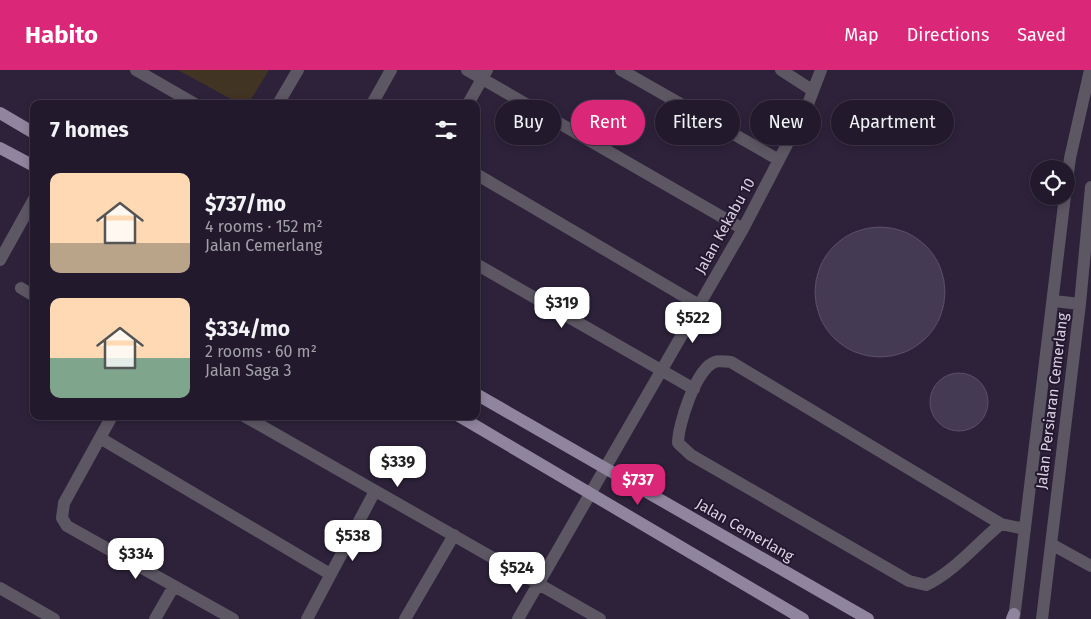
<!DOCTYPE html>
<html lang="en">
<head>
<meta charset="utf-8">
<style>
  body { margin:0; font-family:"Fira Sans",sans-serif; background:#2e2738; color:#f1f3f6; height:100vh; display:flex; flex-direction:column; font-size:19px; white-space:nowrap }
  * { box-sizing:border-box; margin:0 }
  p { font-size:16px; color:#a2a1a9 }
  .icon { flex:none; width:28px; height:28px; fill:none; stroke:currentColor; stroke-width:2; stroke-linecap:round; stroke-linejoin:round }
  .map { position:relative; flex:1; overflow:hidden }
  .drawer { position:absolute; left:30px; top:30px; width:450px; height:320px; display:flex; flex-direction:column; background:#221a2c; border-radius:10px; box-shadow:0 2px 8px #0003,0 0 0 1px #3f3848 }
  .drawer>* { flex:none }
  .banner { position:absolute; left:495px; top:30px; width:475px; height:45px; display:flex; gap:10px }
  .tools { position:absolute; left:1030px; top:90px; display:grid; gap:10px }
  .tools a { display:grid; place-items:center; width:45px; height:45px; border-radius:50%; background:#221a2c; box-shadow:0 2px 8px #0003,0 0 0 1px #3f3848; font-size:25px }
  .price { position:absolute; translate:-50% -42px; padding:0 11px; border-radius:10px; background:#fff; color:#222; font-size:16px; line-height:32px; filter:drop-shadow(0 1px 2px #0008) }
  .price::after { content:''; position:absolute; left:50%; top:30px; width:15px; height:11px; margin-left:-8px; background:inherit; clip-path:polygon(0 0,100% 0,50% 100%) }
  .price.current { background:#db2777; color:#fff }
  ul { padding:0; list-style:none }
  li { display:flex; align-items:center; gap:15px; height:125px; padding:0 20px }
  li span { display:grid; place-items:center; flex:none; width:140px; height:100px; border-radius:10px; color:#555 }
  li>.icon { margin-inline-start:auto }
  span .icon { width:60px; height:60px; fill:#fffc; stroke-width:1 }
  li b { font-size:21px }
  h2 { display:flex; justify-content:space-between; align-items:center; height:60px; padding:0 20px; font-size:21px }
  .tag { padding:0 18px; border-radius:22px; background:#221a2c; box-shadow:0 2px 8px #0003,0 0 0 1px #3f3848; font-size:18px; line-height:45px }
  .tag.current { background:#db2777; color:#fff }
  header { display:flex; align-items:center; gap:30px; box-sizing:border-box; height:70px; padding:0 25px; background:#db2777; color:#fff }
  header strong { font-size:24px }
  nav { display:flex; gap:28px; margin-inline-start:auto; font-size:18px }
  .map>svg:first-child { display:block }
  .green { fill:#423423 }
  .building { fill:#453a53; stroke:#5b4f6a }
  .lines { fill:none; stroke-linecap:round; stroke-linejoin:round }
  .minor { stroke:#5c5763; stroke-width:12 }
  .major { stroke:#90859e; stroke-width:12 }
  .labels { text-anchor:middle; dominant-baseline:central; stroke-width:4; stroke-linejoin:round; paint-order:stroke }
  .street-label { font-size:15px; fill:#d9d2e2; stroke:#23182f }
</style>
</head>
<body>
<header>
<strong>Habito</strong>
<nav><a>Map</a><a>Directions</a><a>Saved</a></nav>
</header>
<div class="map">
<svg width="1091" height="549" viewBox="0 0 1091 549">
  <rect width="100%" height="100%" fill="#2d223a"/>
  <path class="green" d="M178,0H269L248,34H240Z"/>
  <path class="building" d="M815 222a65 65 0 1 1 130 0a65 65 0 1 1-130 0Z
    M930 332a29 29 0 1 1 58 0a29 29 0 1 1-58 0Z"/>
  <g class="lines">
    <path class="minor" d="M136,0L195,34
      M467,0L743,159
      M621,0L779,90
      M781,0L812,20
      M278,34L298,0
      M372,34L391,0
      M468,34L487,0
      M476,104L699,235
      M1066,118L1070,88L1090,0
      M0,190L34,129
      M476,194L694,319
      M21,218L34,226
      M1054,231L1080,234
      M112,346L64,433L62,448L67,456L233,549
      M244,346L600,549
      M100,368L330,504
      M1001,454L731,292C726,292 719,290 715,292C696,298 678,355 678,373L691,385L909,511L926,515C955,501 976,474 1001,454L1025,459
      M1051,474L1091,496
      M0,518L54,549
      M155,549L174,516
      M307,549L375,421
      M405,549L454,465
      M518,549L743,159L808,34L821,0
      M1014,549L1065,126
      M1042,549L1080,234L1091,117"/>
    <path class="major" d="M0,43L34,63
      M0,78L34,96
      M476,324L868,549
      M459,346L803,549
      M1012,549L1014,544"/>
  </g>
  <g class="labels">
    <g class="street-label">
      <text transform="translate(725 156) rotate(-61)">Jalan Kekabu 10</text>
      <text transform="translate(1052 331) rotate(-83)">Jalan Persiaran Cemerlang</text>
      <text transform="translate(745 460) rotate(30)">Jalan Cemerlang</text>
    </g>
  </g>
</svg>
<div class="tools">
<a><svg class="icon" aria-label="locate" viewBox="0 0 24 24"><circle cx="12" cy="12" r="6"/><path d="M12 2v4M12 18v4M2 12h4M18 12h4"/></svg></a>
</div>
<b class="price" style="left:562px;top:259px">$319</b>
<b class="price" style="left:693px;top:274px">$522</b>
<b class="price" style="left:398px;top:418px">$339</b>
<b class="price current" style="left:638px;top:436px">$737</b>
<b class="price" style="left:353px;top:492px">$538</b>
<b class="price" style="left:136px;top:510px">$334</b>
<b class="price" style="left:517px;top:524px">$524</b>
<div class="banner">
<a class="tag">Buy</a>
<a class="tag current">Rent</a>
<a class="tag">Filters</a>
<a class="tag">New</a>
<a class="tag">Apartment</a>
</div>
<section class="drawer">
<h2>7 homes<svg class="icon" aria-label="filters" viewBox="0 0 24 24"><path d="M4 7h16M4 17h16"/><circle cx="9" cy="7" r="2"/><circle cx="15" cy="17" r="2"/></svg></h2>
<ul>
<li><span style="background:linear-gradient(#ffd9b3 70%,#b9a48a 0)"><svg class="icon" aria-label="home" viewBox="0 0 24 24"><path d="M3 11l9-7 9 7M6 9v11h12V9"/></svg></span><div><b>$737/mo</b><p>4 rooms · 152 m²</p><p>Jalan Cemerlang</p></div></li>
<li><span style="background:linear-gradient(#ffd9b3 60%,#7fa58c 0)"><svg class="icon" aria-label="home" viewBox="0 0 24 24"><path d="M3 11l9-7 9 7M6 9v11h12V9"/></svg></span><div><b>$334/mo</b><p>2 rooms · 60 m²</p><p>Jalan Saga 3</p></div></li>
</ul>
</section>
</div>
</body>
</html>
